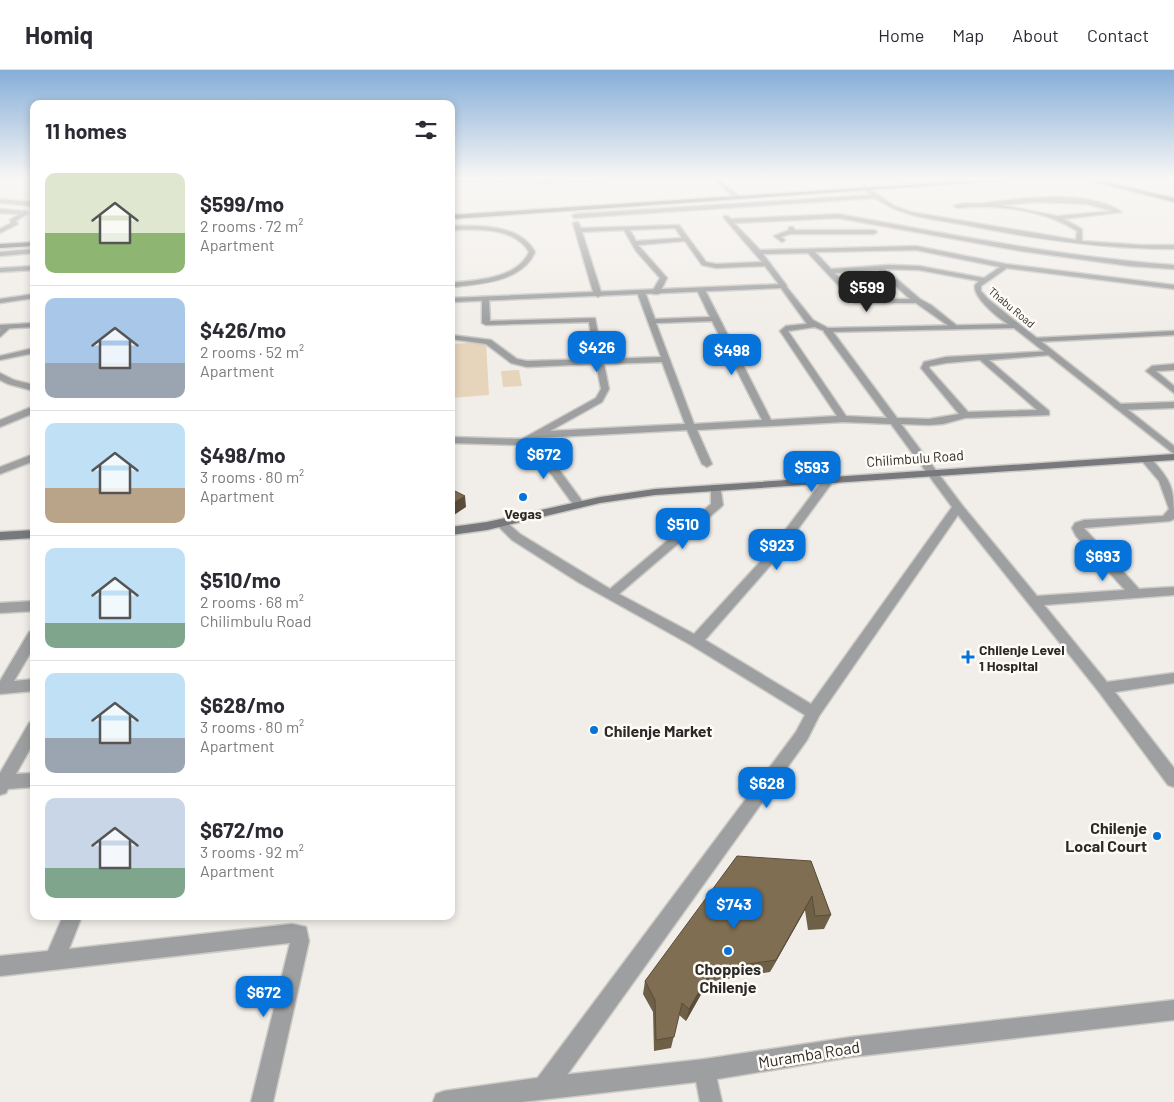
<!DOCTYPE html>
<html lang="en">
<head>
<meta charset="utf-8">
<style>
  body { margin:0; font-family:Barlow,sans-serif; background:#f2f2f3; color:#2b2b33; height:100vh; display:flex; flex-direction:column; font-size:19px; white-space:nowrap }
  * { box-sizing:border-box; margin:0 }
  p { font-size:16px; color:#7c7c81 }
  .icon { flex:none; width:28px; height:28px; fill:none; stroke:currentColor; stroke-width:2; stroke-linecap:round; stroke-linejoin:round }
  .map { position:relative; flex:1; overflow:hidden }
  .panel { position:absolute; left:30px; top:30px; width:425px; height:820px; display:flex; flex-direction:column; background:#fff; border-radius:10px; box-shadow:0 2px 8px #0003 }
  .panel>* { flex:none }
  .price { position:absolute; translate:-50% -42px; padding:0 11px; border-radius:10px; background:#0673da; color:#fff; font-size:16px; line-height:32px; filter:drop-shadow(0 1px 2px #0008) }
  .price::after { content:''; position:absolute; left:50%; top:30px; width:15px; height:11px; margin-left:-8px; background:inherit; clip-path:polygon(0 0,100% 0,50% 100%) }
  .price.selected { background:#222; color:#fff }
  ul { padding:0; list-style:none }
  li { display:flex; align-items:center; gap:15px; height:125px; padding:0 15px }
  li+li { border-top:1px solid #e1e1e2 }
  li span { display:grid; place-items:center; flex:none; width:140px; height:100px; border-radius:10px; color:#555 }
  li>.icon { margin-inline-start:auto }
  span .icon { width:60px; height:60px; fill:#fffc; stroke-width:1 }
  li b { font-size:21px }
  h2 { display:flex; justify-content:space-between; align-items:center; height:60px; padding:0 15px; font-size:21px }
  header { display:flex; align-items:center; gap:30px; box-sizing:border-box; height:70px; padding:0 25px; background:#fff; border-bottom:1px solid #e1e1e2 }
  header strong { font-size:24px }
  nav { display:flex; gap:28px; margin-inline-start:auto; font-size:18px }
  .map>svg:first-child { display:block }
  .green { fill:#e7d5bb }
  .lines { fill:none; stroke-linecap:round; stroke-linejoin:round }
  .stream { stroke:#91a6c0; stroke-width:2 }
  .minor-casing { stroke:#cdcbc6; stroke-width:3 }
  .tertiary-casing { stroke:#cdcbc6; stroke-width:3 }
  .secondary-casing { stroke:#cdcbc6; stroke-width:3 }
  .minor { fill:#9d9fa1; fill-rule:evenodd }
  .tertiary { fill:#9d9fa1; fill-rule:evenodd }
  .secondary { fill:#77797c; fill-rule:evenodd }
  .wall { fill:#6e5f47 }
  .shaded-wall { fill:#5a4d3a }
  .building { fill:#806e53; stroke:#5a4d3a }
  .poi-dot { fill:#0673da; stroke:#fefbf6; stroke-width:2 }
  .labels { text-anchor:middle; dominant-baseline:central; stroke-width:5; stroke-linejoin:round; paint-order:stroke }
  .far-street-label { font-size:11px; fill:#2b2a28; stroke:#fefbf6 }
  .street-label { font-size:14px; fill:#2b2a28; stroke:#fefbf6 }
  .poi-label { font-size:14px; font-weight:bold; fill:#2b2a28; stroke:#fefbf6 }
  .near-poi-label { font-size:16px; font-weight:bold; fill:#2b2a28; stroke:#fefbf6; text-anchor:start }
  .near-street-label { font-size:16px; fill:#2b2a28; stroke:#fefbf6 }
</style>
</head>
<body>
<header>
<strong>Homiq</strong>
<nav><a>Home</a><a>Map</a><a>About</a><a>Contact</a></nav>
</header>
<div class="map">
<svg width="1174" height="1032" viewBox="0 0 1174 1032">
  <rect width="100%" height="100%" fill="#f1eee9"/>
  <path class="green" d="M486,272L489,325L451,328V274Z
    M519,300L522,316L503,317L501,301Z"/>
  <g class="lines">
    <path class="stream" d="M1078,108L1085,110
      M1092,112L1108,116
      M1113,117L1118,118
      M1124,119L1134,122
      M1150,122L1162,125
      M1167,126L1174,127"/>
    <defs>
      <path id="minor" d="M451,108H660L550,113L451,111Z
        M711,108H717L742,128L737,129Z
        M943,108H950L956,112L951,113Z
        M864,115L894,136L911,142L1076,170L1077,161C1043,139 997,134 957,138L954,136C963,131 975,135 985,133C1023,128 1088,119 1122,142L1064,149L1082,159V171L1141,175H1174V179C1103,179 1035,169 966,155C934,149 902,147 875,128L575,148L572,146L575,144L871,125L862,118ZM1037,132L1087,134L1112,141L1057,146L1001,135Z
        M0,129L34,132V136L0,133Z
        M0,139L25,141L28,143L16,151L18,154L0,163V159L11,153L10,150L19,144L0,143Z
        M838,144C949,164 1061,187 1174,195V199L1130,196L1021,181L838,148L734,153L760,180L916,176L1006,194L1174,215V219L1007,198L981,216V221L988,229L1019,254V258H1016C1004,254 972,228 975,215L979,211L919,200L885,199L920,229L931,235L956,255L957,257L953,259L916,233H855L808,183L763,184L787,216L783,218L781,217L765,196L716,198L702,195L685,171L638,175L667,208L659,224H653L652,222L660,208L636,181L624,160L582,162L602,225L598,227L594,225L573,153L578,152L581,158L679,155L706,192L716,194L762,192L724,148V146H728L731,149ZM675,158L682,168L636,171L630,160ZM916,180L1000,197L984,208L919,196L889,195L831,199L815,182ZM878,200L910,229H860L835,203Z
        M451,156C479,155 520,154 535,182C522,212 480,214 451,217V213C477,210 517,209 529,182C515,157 476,159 451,160Z
        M789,157H793L795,160H874L877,162L874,164H790L781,167L785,170L782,172L774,166L789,160Z
        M34,179V183L0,186V182Z
        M34,196V200L0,202V198Z
        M698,218L705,220L771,350L837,346L780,261L786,256L815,253L819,255L815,257L788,261L846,346L887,348L824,262V258H830L897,348L929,349L959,344L921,298L924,292L946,287L1053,281L1054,283L1050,285L989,290L1049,341V345L965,348L943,354L929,355L901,354L962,435L1037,526L1125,520L1076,466L1072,458L1075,453L1084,450L1163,446L1169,439L1159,411L1142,391V387H1150C1171,412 1174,415 1174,449L1170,451L1084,458L1139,519L1174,517V525L1044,535L1107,612L1174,603V613L1115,622L1174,698V717L1168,715L1099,622L958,445L819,646L807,670L552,1026L544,1029L536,1026L533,1018L536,1010L796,662L805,645L691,575L578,512L512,470L495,453L497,451H505L520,464L610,519L711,434V417L712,415H720L723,435L721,437L619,524L694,564L768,483L826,406H834L835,408L834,410L776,489L705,570L811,634L952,437L891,354L843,352L697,360L712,394L707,397L702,394L687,360L538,368L530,373L560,401L585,435L579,438L575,437L552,405L521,375L451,373V367L522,369L596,328L601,319L596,294L527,297L511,293L486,274L451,269V265L491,270L517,289L527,291L595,289L589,252L486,255L482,253V227L489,229L490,251L595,248L603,289L661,287L637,222L641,220L645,222L655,249L710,247L697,220ZM712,251L762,350L694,354L656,253ZM980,290L1037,340L968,342L929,298L930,296L946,293ZM662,292L685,354L550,361L602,332L609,319L604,294Z
        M34,224V228L0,233V229Z
        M4,255L11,257L0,267V260Z
        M1174,261V265L1034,272L1030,270L1034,268Z
        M34,278V283L0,290V286Z
        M1174,294V300L1156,301L1174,316V323L1146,301L1152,296Z
        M0,303L14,310L34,315V321L8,314L0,310Z
        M1174,332V338L1119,340L1114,337L1119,334Z
        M34,336V343L0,357V350Z
        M34,384V391L0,404V397Z
        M34,531V541L0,543V533Z
        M34,560V577L14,611L34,609V621L0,624V611L29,562Z
        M34,651V672L16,704L34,703V717L8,719L6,723L0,725V703L29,653Z
        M63,846H82L69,879L292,854L306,857L309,871L273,1032H251L290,873L0,906V886L48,881Z
        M705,989L713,992L722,1032H700L694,1000L697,992Z"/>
      <path id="tertiary" d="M783,214L785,215L813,250L828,258L1019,254L1174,376V384L1014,258L827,262L807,254L781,218L451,232V228Z
        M34,253V257L0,259V255Z
        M1174,930V950L851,987L705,1011L522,1032H433L436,1024L444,1021L544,1007L705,989L851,967Z"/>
      <path id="secondary" d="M1010,108H1040L451,149V145Z
        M1080,108H1090L1174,128V132Z
        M34,172V176L0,178V174Z
        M1174,384V390L655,425L600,433L487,460L451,465V457L487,452L600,427L655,419Z
        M34,460V468L0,470V462Z"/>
    </defs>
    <use href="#minor" class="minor-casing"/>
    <use href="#tertiary" class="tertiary-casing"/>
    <use href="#secondary" class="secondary-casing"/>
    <use href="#minor" class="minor"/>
    <use href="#tertiary" class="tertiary"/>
    <use href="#secondary" class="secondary"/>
  </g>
  <path class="wall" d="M811,791L831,845L824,859L808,860L805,840L770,902L708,912L686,951L679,945L671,978L654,981L653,942L643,924L645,911Z"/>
  <path class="shaded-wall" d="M465,426L466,437L451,447V434Z
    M812,826L805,840L770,902L776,890Z
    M712,899L708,912L686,951L689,939Z"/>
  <path class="building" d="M451,419L465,426L451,434Z
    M737,786L811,791L831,845L815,846L812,826L776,890L712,899L689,939L682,933L674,967L656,970L655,930L645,911Z"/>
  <linearGradient id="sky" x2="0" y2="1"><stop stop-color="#85aed8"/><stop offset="0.43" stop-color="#f9f7f5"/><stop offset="1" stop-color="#f9f7f5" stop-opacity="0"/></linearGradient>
  <rect width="1174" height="253" fill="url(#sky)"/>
  <g class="poi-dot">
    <circle cx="523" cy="427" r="5"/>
    <path d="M965.5 579.5h5v5h5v5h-5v5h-5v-5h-5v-5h5z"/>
    <circle cx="594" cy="660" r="5"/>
    <circle cx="1157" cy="766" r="5"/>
    <circle cx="728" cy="881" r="5"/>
  </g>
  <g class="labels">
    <g class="far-street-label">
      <text transform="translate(1012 237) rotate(40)">Thabu Road</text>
    </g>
    <g class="street-label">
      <text transform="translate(915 388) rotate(-4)">Chilimbulu Road</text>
    </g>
    <g class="poi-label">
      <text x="523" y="443">Vegas</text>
      <text x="979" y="579" text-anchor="start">Chilenje Level<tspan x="979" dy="16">1 Hospital</tspan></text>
    </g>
    <g class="near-poi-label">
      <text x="604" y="660">Chilenje Market</text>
      <text x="1147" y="757" text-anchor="end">Chilenje<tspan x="1147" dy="18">Local Court</tspan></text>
      <text x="728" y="898" text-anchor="middle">Choppies<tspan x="728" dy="18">Chilenje</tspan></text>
    </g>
    <g class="near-street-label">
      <text transform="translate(809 984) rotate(-9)">Muramba Road</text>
    </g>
  </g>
</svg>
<b class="price selected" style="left:867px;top:243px">$599</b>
<b class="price" style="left:597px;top:303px">$426</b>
<b class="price" style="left:732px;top:306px">$498</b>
<b class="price" style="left:544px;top:410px">$672</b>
<b class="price" style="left:812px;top:423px">$593</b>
<b class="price" style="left:683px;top:480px">$510</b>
<b class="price" style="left:777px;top:501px">$923</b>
<b class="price" style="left:1103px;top:512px">$693</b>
<b class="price" style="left:767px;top:739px">$628</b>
<b class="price" style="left:734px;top:860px">$743</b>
<b class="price" style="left:264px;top:948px">$672</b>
<section class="panel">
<h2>11 homes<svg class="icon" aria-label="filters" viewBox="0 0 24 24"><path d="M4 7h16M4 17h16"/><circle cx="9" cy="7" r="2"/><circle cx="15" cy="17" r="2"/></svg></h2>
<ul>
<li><span style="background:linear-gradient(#dfe7d0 60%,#8fb573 0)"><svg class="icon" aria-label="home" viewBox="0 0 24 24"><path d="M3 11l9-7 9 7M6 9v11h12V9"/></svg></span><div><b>$599/mo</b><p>2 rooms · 72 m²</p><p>Apartment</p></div></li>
<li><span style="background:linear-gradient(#a9c7e8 65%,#9aa5b1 0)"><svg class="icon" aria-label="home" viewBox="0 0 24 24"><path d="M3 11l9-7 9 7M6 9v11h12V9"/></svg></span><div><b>$426/mo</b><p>2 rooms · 52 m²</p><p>Apartment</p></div></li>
<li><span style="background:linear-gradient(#bfe0f5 65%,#b9a48a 0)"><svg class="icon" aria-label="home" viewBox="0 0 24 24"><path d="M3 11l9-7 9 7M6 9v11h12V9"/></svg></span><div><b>$498/mo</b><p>3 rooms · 80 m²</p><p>Apartment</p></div></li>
<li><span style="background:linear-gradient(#bfe0f5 75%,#7fa58c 0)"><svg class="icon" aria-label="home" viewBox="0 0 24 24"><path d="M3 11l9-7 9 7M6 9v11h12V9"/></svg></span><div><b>$510/mo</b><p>2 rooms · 68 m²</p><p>Chilimbulu Road</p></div></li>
<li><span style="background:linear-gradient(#bfe0f5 65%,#9aa5b1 0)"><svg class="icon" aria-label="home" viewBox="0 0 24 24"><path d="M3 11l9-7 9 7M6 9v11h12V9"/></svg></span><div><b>$628/mo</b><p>3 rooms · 80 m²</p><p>Apartment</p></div></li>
<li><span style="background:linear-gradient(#c9d6e8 70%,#7fa58c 0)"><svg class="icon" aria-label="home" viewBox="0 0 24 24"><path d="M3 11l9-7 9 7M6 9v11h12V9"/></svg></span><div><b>$672/mo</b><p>3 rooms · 92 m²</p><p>Apartment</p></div></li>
</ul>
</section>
</div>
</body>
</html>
